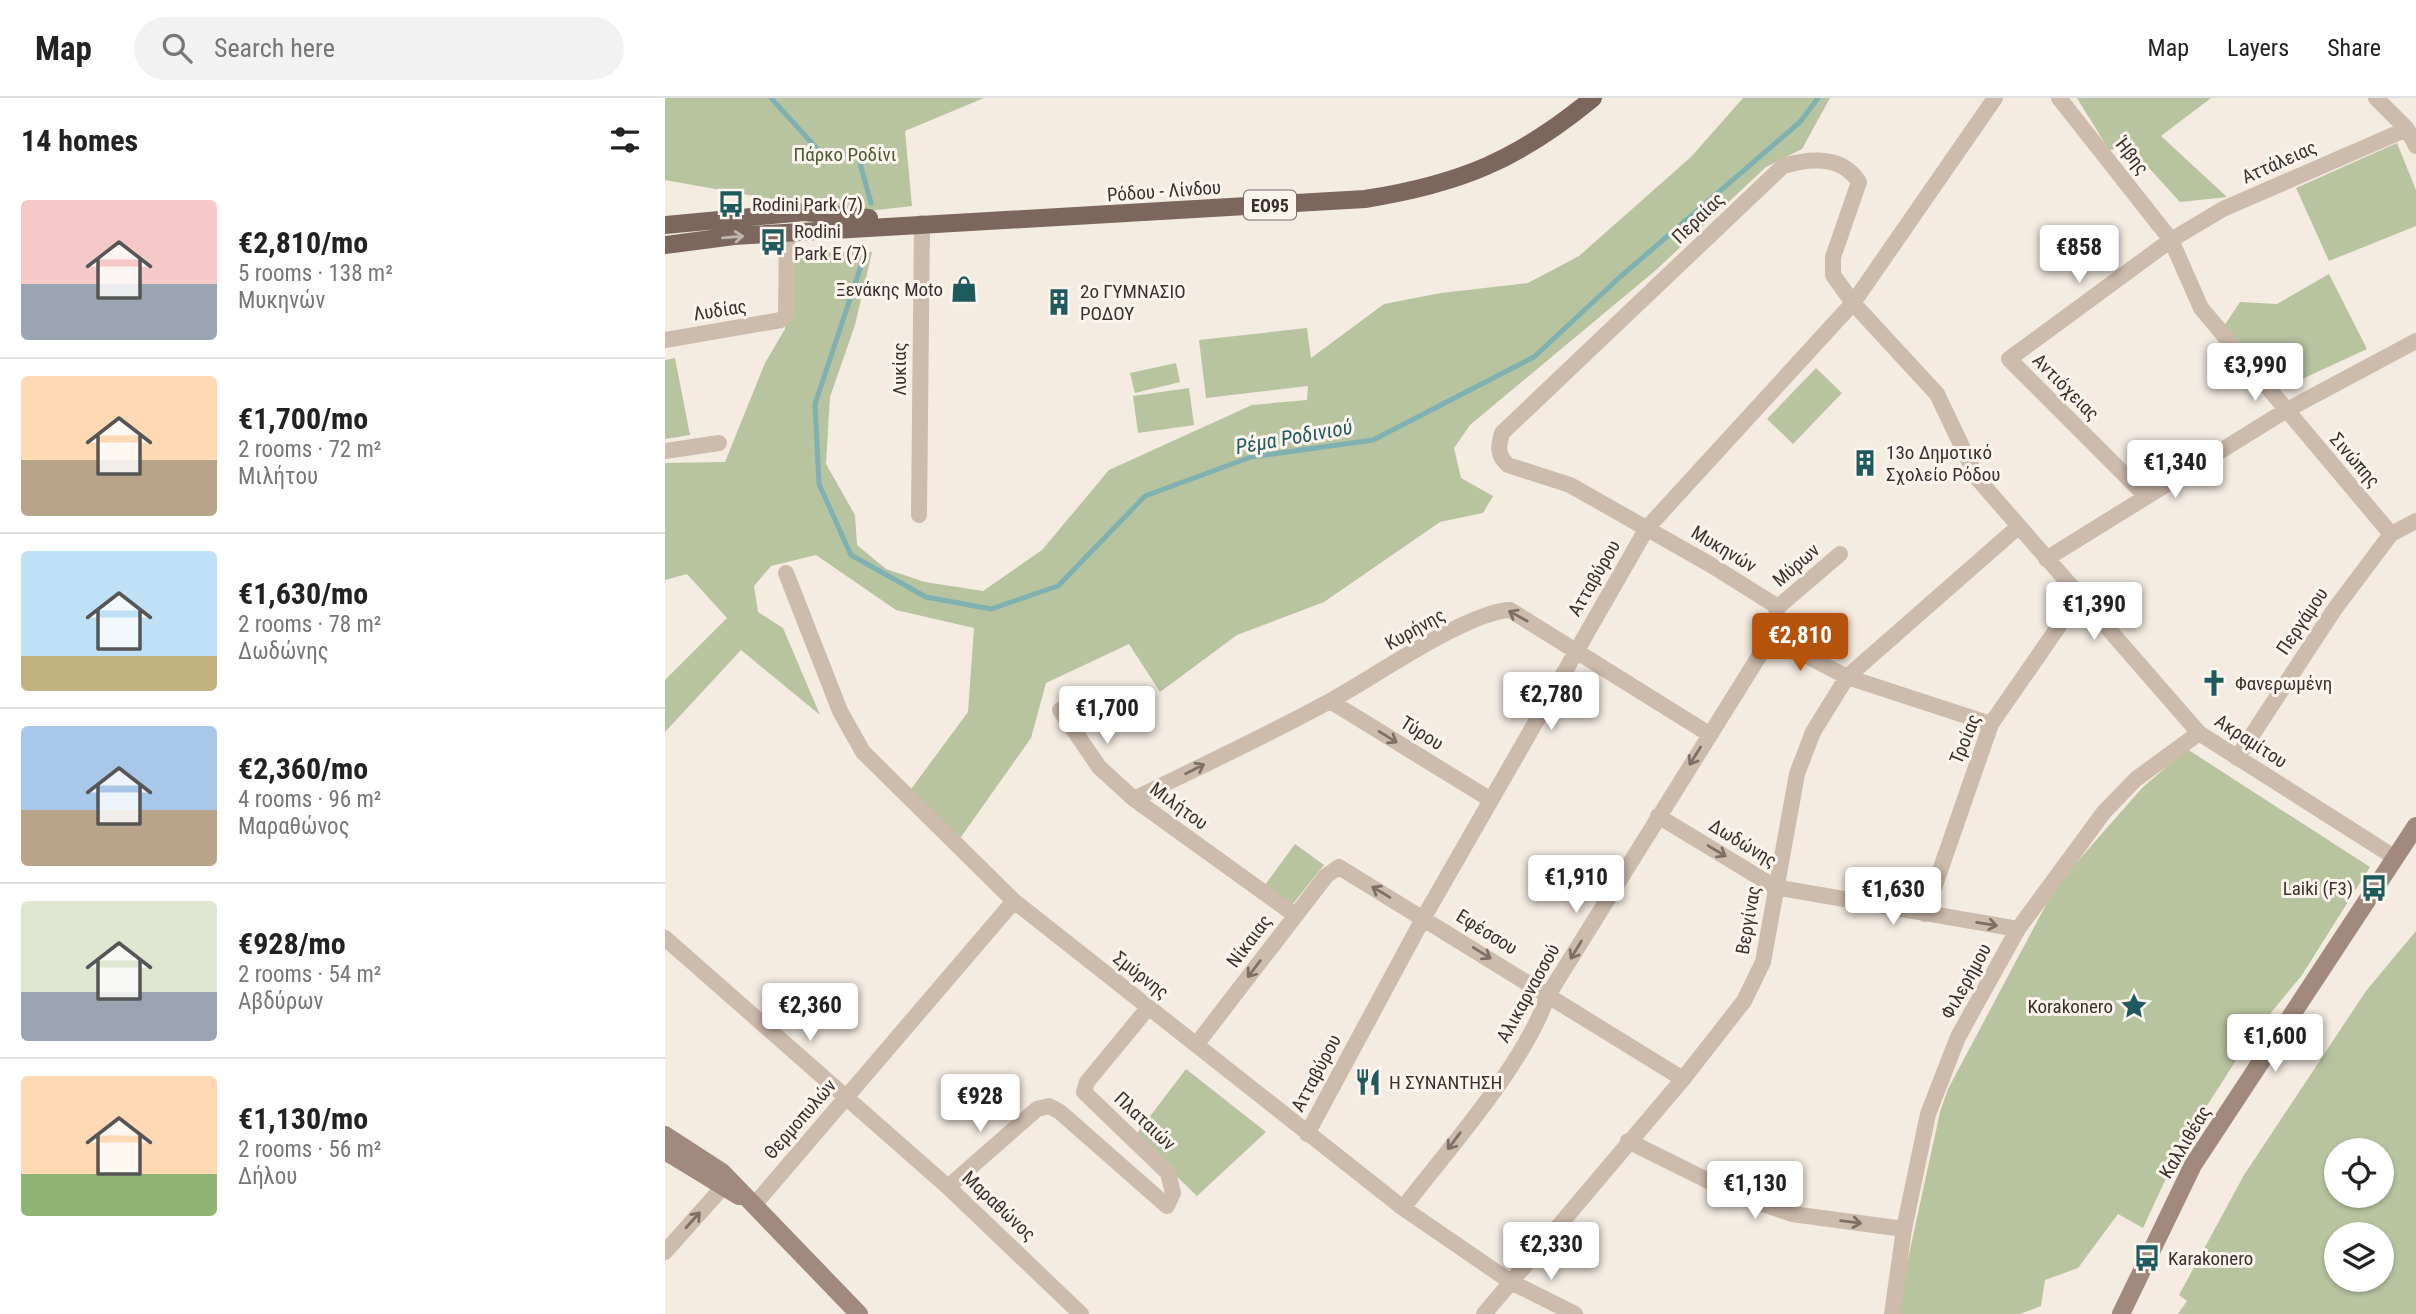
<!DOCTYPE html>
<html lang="en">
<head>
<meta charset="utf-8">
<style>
  body { margin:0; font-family:"Roboto Condensed",sans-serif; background:#f2f2f2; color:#222; height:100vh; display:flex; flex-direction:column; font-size:26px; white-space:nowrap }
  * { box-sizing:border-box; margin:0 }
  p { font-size:23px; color:#767676 }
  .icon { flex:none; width:38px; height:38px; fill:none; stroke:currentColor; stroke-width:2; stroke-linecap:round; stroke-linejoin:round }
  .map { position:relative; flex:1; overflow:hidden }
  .details { display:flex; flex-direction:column; background:#fff; width:665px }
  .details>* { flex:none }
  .controls { position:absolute; left:1659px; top:1040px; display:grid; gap:14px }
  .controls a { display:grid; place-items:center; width:70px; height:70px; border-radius:50%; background:#fff; box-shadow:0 2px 5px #0004; font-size:35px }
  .price { position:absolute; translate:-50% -60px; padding:0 16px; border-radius:7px; background:#fff; color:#222; font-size:23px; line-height:46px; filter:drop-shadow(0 2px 4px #0008) }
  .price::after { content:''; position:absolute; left:50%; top:42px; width:21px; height:16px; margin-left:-10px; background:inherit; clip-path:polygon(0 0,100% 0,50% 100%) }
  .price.on { background:#b45309; color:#fff }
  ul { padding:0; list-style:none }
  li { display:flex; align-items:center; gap:21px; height:175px; padding:0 21px }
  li+li { border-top:2px solid #e0e0e0 }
  li span { display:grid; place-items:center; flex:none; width:196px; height:140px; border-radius:7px; color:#555 }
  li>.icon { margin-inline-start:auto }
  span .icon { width:84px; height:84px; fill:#fffc; stroke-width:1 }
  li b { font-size:30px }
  h2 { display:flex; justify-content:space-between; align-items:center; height:84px; padding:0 21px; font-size:30px }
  header { display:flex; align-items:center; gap:42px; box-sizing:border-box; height:98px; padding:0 35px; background:#fff; border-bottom:2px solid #e0e0e0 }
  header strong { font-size:33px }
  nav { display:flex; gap:38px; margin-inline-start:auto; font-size:24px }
  .search { width:490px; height:63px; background:#f2f2f2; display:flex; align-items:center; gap:18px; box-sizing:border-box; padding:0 24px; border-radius:38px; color:#767676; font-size:26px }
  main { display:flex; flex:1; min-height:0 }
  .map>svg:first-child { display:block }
  .green { fill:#b8c4a0; fill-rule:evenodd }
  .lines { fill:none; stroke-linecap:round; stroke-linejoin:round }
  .stream { stroke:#7fb0b2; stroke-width:5 }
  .minor { stroke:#cdbbac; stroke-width:16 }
  .secondary { stroke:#a18a7d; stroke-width:18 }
  .primary { stroke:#7d675c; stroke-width:18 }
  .oneway { stroke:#c2b5ac }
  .oneway2 { stroke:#7d6f65 }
  .labels { text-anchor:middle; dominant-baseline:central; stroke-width:6; stroke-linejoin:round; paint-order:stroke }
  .shield { fill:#fbf5ee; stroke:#756b66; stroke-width:2 }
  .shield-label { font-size:18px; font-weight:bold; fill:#3b302b }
  .park-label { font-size:19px; fill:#4a5a2e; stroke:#fbf5ee }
  .street-label { font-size:19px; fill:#3b302b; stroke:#fbf5ee }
  .poi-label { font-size:19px; fill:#3b302b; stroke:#fbf5ee; text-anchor:start }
  .water-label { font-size:21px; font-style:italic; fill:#1f5a5e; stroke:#fbf5ee }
</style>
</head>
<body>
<header>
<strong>Map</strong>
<div class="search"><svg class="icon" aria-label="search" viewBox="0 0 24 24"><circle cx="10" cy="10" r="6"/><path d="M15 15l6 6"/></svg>Search here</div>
<nav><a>Map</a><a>Layers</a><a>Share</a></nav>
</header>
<main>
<section class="details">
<h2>14 homes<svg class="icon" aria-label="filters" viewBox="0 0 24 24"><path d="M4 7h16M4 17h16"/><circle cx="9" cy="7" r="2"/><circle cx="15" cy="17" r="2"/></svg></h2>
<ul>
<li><span style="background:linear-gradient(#f6c9c9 60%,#9aa5b1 0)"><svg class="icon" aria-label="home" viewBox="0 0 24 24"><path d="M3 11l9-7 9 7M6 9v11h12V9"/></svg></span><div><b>€2,810/mo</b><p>5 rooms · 138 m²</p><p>Μυκηνών</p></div></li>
<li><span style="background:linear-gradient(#ffd9b3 60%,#b9a48a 0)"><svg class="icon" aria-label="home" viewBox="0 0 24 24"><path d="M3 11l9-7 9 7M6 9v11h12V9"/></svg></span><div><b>€1,700/mo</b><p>2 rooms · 72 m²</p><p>Μιλήτου</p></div></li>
<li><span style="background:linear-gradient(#bfe0f5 75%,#c2b280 0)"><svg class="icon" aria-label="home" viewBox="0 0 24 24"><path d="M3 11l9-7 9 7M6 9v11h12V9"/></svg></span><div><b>€1,630/mo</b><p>2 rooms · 78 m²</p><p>Δωδώνης</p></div></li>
<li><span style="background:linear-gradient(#a9c7e8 60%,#b9a48a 0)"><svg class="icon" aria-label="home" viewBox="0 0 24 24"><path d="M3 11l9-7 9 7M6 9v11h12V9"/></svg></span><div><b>€2,360/mo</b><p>4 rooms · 96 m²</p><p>Μαραθώνος</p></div></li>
<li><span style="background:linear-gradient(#dfe7d0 65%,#9aa5b1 0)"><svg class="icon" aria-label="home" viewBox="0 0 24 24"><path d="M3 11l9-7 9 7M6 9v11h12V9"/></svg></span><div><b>€928/mo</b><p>2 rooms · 54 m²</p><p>Αβδύρων</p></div></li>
<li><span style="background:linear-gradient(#ffd9b3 70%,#8fb573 0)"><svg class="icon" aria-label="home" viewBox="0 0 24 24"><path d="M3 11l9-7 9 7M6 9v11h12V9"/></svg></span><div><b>€1,130/mo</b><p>2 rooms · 56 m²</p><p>Δήλου</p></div></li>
</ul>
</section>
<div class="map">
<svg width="1751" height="1216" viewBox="0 0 1751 1216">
  <rect width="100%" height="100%" fill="#f4ebe1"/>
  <path class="green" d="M0,0H319L240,33L247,108L185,115L0,82Z
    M1078,0H1165L1137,51L1101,69L991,172L805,327L789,350L796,380L828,398L818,415L775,424L659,504L572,537L495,594L464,546L381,585L366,640L291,746L238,702L303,614L309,530L231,512L151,457L106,468L89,488L93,514L118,530L155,617L76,552L0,634V582L62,520L22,476L0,482V365L60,364L100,265L120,231L122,155L207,154L190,227L165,299L161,366L190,417L192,447L221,471L260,484L318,493L377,452L444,372L587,307L642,302L643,288L541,300L534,242L642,230L646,260L719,206L776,195L863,185L914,158L1026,59Z
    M1412,0H1546L1496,38L1562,99L1515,104L1464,48L1444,52Z
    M1732,45L1751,92V128L1664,163L1631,90Z
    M1664,176L1702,251L1611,293L1559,228L1575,204L1612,206Z
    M10,260L25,337L0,341V262Z
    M511,265L515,284L470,295L465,275Z
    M1151,270L1177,295L1128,346L1102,321Z
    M524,290L529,327L473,335L468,298Z
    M1522,651L1705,769L1637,877L1586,939L1516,1048L1478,1130L1453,1116L1413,1170L1380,1182L1376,1208L1355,1216H1231L1275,1014L1283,991L1391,788L1477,690Z
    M630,746L659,767L627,807L600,787Z
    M1751,833V1216H1513L1522,1203L1514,1197L1579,1077L1701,893ZM1671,1052H1717V1097H1671ZM1671,1136H1717V1181H1671Z
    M521,971L601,1034L532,1098L470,1038Z"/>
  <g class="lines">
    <path class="stream" d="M106,0L155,54L193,58L206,105
      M196,168L150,306L154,386L186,457L261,499L326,511L393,488L480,398L586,359L708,342L869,259L955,179L1135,24L1153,0"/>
    <path class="minor" d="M1394,0L1506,142L1536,210L1726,436
      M1711,0L1742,31L1751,48
      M0,242L116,222L121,216L122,135
      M0,353L54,345
      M1481,398L1344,261L1506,142L1558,111L1742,31
      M254,417L257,125
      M1381,461L1620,313L1751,243
      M121,475L175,613L198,654L349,803L738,1110L846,1184L910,1216
      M1113,509L1046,467L905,387L843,367C832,357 833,349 837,335L1118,68C1145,60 1177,57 1194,84L1168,159V177L1188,205L1272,296L1312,380L1534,635L1729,759
      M1113,509L1175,456
      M1106,539L1182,579L1326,626
      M665,603L826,702
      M395,612L434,669L469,701L630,817
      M1572,660L1669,512L1726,436L1751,423
      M469,701C534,669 601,638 665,603C708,580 801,514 845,512L1044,636
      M993,718L1110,789L1353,831
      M1260,816L1326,626L1414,499
      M0,840L283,1089L416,1216
      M531,947L661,778L674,769L1018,981
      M642,1036L759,819L982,430L1188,205L1330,0
      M963,1043L1074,1098L1127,1116L1239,1131
      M283,1089L372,1011L384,1008L395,1014L502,1108L508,1095L503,1075L419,994L422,984L483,910
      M90,1106L349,803
      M738,1110C783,1051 860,966 883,897L1106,539L1113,509
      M0,1154L57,1090
      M819,1216L1018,981L1079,903L1098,864L1132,676L1148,634L1182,579L1353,429
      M1227,1216L1239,1131L1263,1016L1293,939L1353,831L1439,714L1471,681L1534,635"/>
    <path class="secondary" d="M0,1037L57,1074L194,1216
      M0,1053L74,1098
      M1456,1216L1528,1067L1751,728"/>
    <path class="primary" d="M0,127L139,114L204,120
      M0,147L69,138L700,101C795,86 853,62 928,0"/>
  </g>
  <defs><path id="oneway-shaft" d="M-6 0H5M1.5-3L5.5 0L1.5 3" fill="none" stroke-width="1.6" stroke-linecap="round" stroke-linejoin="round" transform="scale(1.75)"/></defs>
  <use class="oneway" href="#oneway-shaft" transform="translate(68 139) rotate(-5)"/>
  <g class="oneway2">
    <use href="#oneway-shaft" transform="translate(853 518) rotate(-151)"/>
    <use href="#oneway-shaft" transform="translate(723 639) rotate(32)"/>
    <use href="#oneway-shaft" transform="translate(1030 658) rotate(122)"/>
    <use href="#oneway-shaft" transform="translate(530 671) rotate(-27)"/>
    <use href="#oneway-shaft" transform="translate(1052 753) rotate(31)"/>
    <use href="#oneway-shaft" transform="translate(716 794) rotate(-149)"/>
    <use href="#oneway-shaft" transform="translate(1322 826) rotate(9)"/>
    <use href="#oneway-shaft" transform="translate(911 852) rotate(121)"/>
    <use href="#oneway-shaft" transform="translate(817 855) rotate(32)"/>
    <use href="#oneway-shaft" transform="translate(589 871) rotate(127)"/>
    <use href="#oneway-shaft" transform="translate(789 1043) rotate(127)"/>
    <use href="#oneway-shaft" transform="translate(28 1122) rotate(-48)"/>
    <use href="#oneway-shaft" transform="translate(1186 1124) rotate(7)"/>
  </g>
  <defs>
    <symbol id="bus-bare" viewBox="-9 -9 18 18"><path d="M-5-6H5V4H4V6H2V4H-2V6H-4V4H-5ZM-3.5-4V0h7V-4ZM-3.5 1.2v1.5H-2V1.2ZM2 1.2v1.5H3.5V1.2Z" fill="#1f5a5e" stroke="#fbf5ee" stroke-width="2.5" paint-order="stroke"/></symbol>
    <symbol id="shop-bare" viewBox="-9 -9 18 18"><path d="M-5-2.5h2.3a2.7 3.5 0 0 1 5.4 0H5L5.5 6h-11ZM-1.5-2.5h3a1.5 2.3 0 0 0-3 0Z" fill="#1f5a5e" stroke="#fbf5ee" stroke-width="2.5" paint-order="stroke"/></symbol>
    <symbol id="building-bare" viewBox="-9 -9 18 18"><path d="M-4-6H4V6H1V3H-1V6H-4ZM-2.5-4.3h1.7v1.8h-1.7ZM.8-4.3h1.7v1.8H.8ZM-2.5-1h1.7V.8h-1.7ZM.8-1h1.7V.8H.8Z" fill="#1f5a5e" stroke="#fbf5ee" stroke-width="2.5" paint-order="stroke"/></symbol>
    <symbol id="church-bare" viewBox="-9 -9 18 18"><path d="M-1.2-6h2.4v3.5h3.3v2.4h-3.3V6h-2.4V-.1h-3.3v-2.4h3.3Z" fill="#1f5a5e" stroke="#fbf5ee" stroke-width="2.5" paint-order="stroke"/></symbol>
    <symbol id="sight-bare" viewBox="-9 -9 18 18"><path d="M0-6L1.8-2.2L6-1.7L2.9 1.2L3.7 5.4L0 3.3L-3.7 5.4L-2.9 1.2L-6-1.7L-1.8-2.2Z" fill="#1f5a5e" stroke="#fbf5ee" stroke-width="2.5" paint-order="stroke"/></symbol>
    <symbol id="restaurant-bare" viewBox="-9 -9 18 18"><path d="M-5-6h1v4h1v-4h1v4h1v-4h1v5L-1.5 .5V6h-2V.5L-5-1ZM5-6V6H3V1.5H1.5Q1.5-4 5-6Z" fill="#1f5a5e" stroke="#fbf5ee" stroke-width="2.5" paint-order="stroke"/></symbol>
  </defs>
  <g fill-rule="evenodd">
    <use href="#bus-bare" x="47" y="87" width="38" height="38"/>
    <use href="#bus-bare" x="89" y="125" width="38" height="38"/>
    <use href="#shop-bare" x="280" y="172" width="38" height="38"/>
    <use href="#building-bare" x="375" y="185" width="38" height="38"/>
    <use href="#building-bare" x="1181" y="346" width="38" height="38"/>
    <use href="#church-bare" x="1530" y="566" width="38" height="38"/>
    <use href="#bus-bare" x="1690" y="771" width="38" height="38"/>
    <use href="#sight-bare" x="1450" y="889" width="38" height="38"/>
    <use href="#restaurant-bare" x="684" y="965" width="38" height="38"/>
    <use href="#bus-bare" x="1463" y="1141" width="38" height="38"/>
  </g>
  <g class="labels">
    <rect class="shield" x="579" y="92.5" width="52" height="29" rx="5"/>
    <g class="shield-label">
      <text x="605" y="107">ΕΟ95</text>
    </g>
    <g class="park-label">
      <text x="180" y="56">Πάρκο Ροδίνι</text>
    </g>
    <g class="street-label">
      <text transform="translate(1467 58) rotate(52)">Ήβης</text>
      <text transform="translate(1614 64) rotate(-24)">Αττάλειας</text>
      <text transform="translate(499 93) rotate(-4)">Ρόδου - Λίνδου</text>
      <text transform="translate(1033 120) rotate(-44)">Περαίας</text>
      <text transform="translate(55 212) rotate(-9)">Λυδίας</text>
      <text transform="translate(234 271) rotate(-90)">Λυκίας</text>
      <text transform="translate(1401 289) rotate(45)">Αντιόχειας</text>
      <text transform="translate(1690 362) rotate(49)">Σινώπης</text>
      <text transform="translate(1059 451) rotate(31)">Μυκηνών</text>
      <text transform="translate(1131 467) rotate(-41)">Μύρων</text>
      <text transform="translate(929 480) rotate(-60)">Ατταβύρου</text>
      <text transform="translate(1637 523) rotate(-56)">Περγάμου</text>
      <text transform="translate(750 531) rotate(-29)">Κυρήνης</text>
      <text transform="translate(757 635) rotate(32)">Τύρου</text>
      <text transform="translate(1300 641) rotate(-68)">Τροίας</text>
      <text transform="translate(1586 643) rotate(33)">Ακραμίτου</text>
      <text transform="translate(514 708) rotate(36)">Μιλήτου</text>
      <text transform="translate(1078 745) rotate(31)">Δωδώνης</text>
      <text transform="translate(1083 822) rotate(-80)">Βεργίνας</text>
      <text transform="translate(822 834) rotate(32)">Εφέσσου</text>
      <text transform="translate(584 843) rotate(-53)">Νίκαιας</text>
      <text transform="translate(476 877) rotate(38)">Σμύρνης</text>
      <text transform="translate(1301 883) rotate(-61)">Φιλερήμου</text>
      <text transform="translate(863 895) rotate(-61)">Αλικαρνασσού</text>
      <text transform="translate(651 975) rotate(-62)">Ατταβύρου</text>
      <text transform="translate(135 1021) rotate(-49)">Θερμοπυλών</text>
      <text transform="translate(480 1023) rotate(43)">Πλαταιών</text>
      <text transform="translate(1520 1044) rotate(-59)">Καλλιθέας</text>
      <text transform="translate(334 1108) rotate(43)">Μαραθώνος</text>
    </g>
    <g class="poi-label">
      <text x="87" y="106">Rodini Park (7)</text>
      <text x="129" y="133">Rodini<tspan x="129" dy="22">Park E (7)</tspan></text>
      <text x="278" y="191" text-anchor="end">Ξενάκης Moto</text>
      <text x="415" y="193">2ο ΓΥΜΝΑΣΙΟ<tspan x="415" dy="22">ΡΟΔΟΥ</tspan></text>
      <text x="1221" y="354">13ο Δημοτικό<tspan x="1221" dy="22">Σχολείο Ρόδου</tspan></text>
      <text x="1570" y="585">Φανερωμένη</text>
      <text x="1688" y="790" text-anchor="end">Laiki (F3)</text>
      <text x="1448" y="908" text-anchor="end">Korakonero</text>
      <text x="724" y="984">Η ΣΥΝΑΝΤΗΣΗ</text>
      <text x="1503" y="1160">Karakonero</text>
    </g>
    <g class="water-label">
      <text transform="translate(629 339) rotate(-10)">Ρέμα Ροδινιού</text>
    </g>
  </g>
</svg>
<div class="controls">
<a><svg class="icon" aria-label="locate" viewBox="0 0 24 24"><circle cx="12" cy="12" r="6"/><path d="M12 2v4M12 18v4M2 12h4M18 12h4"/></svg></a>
<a><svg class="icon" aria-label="layers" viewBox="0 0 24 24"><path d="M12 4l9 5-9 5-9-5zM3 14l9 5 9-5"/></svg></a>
</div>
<b class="price" style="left:1414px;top:187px">€858</b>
<b class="price" style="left:1590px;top:305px">€3,990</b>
<b class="price" style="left:1510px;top:402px">€1,340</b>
<b class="price" style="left:1429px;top:544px">€1,390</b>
<b class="price on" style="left:1135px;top:575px">€2,810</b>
<b class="price" style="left:886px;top:634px">€2,780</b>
<b class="price" style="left:442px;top:648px">€1,700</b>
<b class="price" style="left:911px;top:817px">€1,910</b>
<b class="price" style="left:1228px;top:829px">€1,630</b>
<b class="price" style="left:145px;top:945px">€2,360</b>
<b class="price" style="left:1610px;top:976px">€1,600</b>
<b class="price" style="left:315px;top:1036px">€928</b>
<b class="price" style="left:1090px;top:1123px">€1,130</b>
<b class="price" style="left:886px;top:1184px">€2,330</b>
</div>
</main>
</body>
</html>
